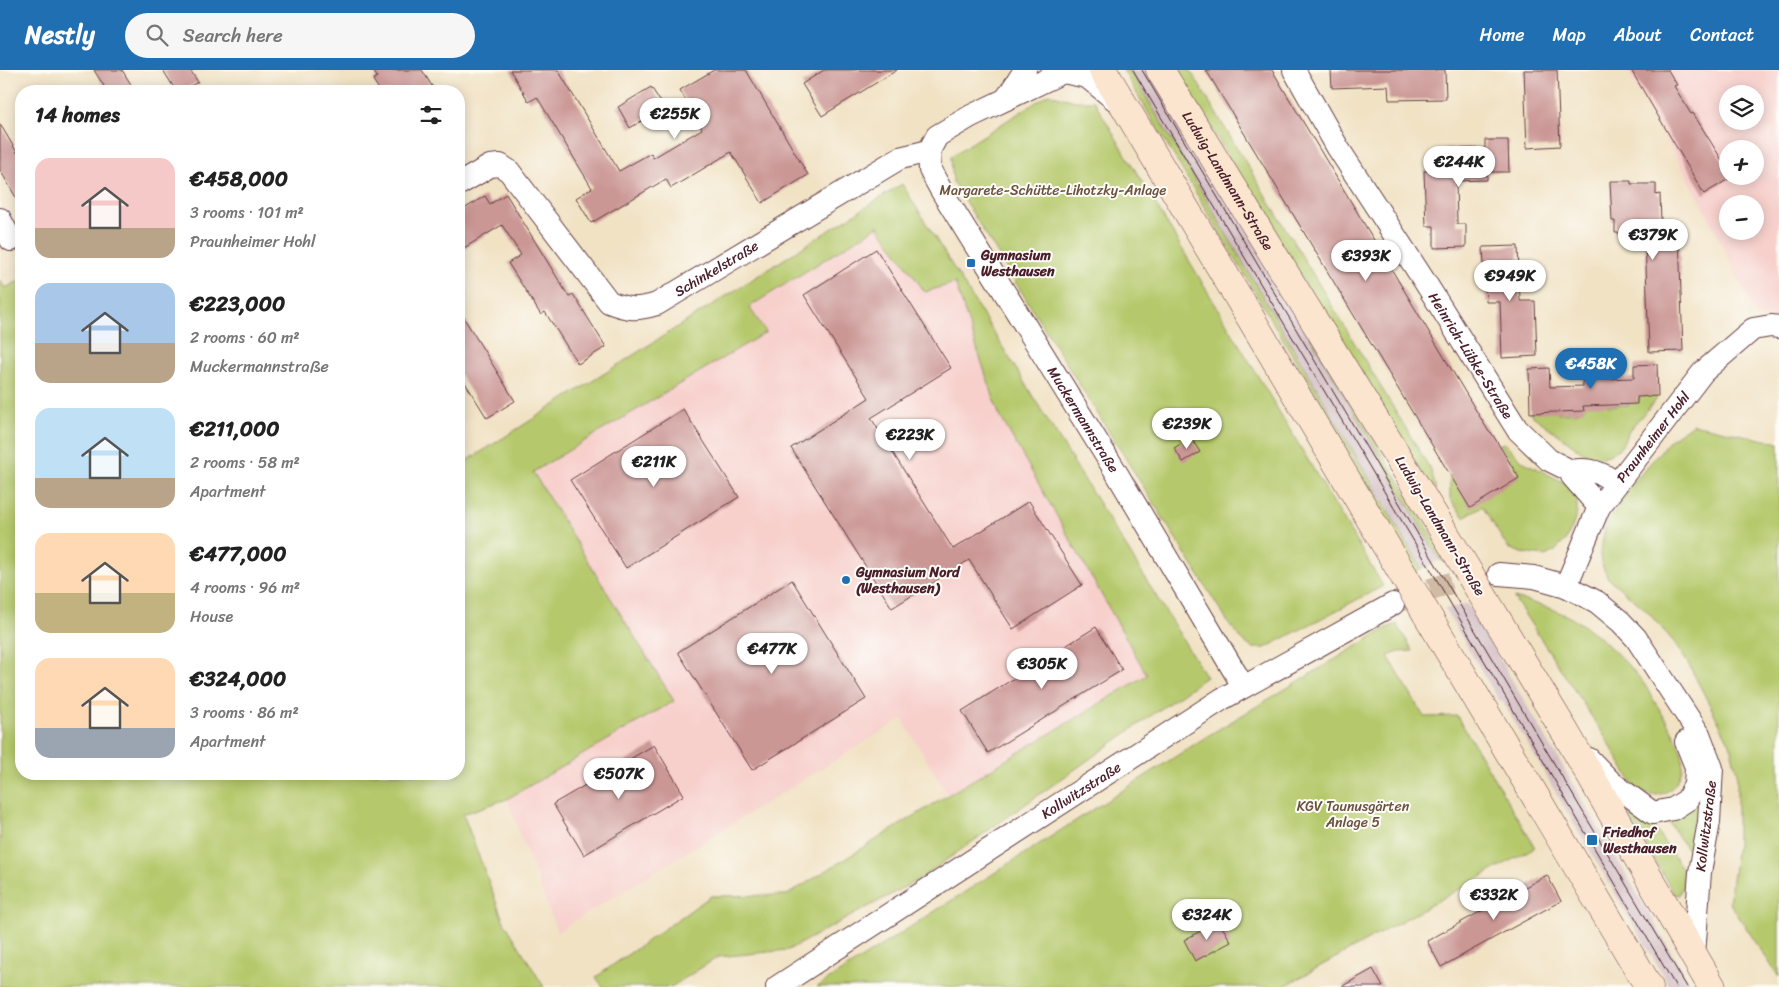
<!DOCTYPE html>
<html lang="en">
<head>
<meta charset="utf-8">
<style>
  body { margin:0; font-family:Sriracha,sans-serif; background:#f6f6f6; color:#222; height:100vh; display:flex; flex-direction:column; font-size:19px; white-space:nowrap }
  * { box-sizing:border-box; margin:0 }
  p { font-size:16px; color:#767676 }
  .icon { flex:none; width:28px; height:28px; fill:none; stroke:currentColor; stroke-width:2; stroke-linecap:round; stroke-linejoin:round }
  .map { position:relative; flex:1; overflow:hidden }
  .drawer { position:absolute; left:15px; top:15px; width:450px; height:695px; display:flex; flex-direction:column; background:#fff; border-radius:20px; box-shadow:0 2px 12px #0003 }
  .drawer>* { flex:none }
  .tools { position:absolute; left:1719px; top:15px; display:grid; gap:10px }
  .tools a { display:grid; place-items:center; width:45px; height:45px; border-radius:50%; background:#fff; box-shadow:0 2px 12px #0003; font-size:25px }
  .price { position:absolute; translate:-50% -42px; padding:0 11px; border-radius:18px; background:#fff; color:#222; font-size:16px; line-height:32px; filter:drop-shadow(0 1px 2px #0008) }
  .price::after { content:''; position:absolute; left:50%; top:30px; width:15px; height:11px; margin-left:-8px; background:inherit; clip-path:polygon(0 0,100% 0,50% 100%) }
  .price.selected { background:#1f6fb2; color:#fff }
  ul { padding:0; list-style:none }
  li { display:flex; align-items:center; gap:15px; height:125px; padding:0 20px }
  li span { display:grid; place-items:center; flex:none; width:140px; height:100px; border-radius:15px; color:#555 }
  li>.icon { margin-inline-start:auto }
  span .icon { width:60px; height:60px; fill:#fffc; stroke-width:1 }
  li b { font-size:21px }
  h2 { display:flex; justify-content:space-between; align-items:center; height:60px; padding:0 20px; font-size:21px }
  header { display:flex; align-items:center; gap:30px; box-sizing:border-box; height:70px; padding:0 25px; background:#1f6fb2; color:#fff }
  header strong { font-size:24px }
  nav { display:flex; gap:28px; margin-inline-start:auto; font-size:18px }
  .search { width:350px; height:45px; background:#f6f6f6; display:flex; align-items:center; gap:12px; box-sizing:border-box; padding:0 18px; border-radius:28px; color:#767676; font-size:19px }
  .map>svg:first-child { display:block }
  .built { fill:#f7d0cc; fill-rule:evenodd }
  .industrial { fill:#d2bec3 }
  .green { fill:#b5c96c; stroke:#80744c }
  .building { fill:#cb9795 }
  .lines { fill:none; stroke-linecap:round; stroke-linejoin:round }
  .minor-tunnel { stroke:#d0bba5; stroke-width:22; stroke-dasharray:22 11; stroke-linecap:butt }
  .minor-casing { stroke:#633c42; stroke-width:24 }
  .secondary-casing { stroke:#633c42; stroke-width:29 }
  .minor { stroke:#fff; stroke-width:22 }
  .secondary { stroke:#fbe5cf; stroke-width:28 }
  .tram { stroke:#4a1f2b; stroke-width:1 }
  .secondary-bridge-casing { stroke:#633c42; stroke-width:29; stroke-linecap:butt }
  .secondary-bridge { stroke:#fbe5cf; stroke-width:28 }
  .poi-dot { fill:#1f6fb2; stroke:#fdfcf7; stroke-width:2 }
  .labels { text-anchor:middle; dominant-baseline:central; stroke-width:4; stroke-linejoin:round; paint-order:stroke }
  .street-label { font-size:14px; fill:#4a1f2b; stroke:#fdfcf7 }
  .park-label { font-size:14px; fill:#6a523e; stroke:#fdfcf7 }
  .poi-label { font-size:14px; font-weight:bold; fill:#4a1f2b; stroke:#fdfcf7; text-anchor:start }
</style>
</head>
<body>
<header>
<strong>Nestly</strong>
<div class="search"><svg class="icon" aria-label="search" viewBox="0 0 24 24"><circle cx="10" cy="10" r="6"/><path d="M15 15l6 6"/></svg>Search here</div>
<nav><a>Home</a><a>Map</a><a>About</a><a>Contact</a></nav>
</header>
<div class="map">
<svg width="1779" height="917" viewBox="0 0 1779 917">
  <rect width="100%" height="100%" fill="#fdfcf7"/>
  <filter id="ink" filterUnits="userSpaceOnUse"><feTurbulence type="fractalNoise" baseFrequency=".02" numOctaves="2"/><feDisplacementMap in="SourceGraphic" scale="10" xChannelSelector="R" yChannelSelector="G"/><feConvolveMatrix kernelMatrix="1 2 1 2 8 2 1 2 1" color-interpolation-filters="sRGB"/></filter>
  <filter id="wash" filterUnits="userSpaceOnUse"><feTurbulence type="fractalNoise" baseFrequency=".0096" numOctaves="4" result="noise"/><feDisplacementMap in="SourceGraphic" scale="20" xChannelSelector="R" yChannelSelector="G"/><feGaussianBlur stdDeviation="1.12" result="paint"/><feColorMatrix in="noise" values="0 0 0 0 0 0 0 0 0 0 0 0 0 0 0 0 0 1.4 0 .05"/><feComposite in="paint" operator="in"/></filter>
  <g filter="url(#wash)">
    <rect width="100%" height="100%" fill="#f1e2c4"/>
    <path class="built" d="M1627,0H1779V249L1757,248L1702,133ZM1728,24H1755V51H1728ZM1728,79H1755V106H1728ZM1728,134H1755V161H1728Z
      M879,156L925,222L955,213L999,344L1147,605L948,725L902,649L557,862L507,729L674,631L533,403L765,262L749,237Z"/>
    <path class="industrial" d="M1129,0H1152L1269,196L1440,490L1422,499L1183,89Z
      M1467,534L1481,557L1692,917H1670L1507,639L1502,631L1500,632L1445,539Z"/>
    <path class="green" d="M1123,0H1129L1144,23L1422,499L1414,502L1325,340Z
      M1176,0H1190L1431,400L1436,419L1434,420L1432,418L1368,318Z
      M1049,24L1075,31H1094L1383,516L1265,578H1252L1243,571L1229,554L953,112L951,86Z
      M902,114L1206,607L918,810L788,880L718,887L671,917H603L596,907L711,826L787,825L948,725L1147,605L999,344L955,213L925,222L878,156L749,237L766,262L533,402L674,631L507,729L463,744L503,850L544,917H0V210L5,218L21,210V704H459V396Z
      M1269,196L1448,492L1440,490Z
      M1656,322V330L1629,360L1621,377L1609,385L1597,388L1584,383L1530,344L1535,339H1558V343L1578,342V338L1585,337V328H1607L1608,336L1629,335V330H1639V323Z
      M1693,354L1779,373V907L1729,832L1737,774V703L1730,674L1689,595L1674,572L1645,539L1608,508L1601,493L1600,483L1606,454L1635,411L1671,369Z
      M1504,373L1524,392L1565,413L1577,429V443L1572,458L1565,471L1555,481L1545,486L1522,483L1508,478L1482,436L1464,447L1454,435L1450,428V394L1472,431L1519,403L1500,374Z
      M1514,528C1539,534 1566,542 1587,558C1603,569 1633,598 1644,614C1650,622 1654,632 1660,640C1668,654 1678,669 1682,684C1687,712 1662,737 1636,719L1607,670Z
      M1397,554L1413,581L1399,582L1388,586L1424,647L1457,646L1535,777L1283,917H817L1209,665L1387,558Z
      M1699,728L1698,756L1689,782L1666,748Z
      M1633,745H1640L1648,749L1683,799V814L1679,825L1674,824L1629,746Z"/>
    <g id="blocks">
      <path class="building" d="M94,0H122L135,21H107Z
        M163,0H190L198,12L182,21H176Z
        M373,0H422L435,21H380L373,10L377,7Z
        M510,0H558L619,101L651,83L653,88L702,59L680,20L714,0H746L808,105L762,133L731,82L671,118L666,109L591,153L576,128L592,118L537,27L529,32Z
        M824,0H897L822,46L802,14Z
        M1206,0H1272L1489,362H1491L1519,408L1470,438Z
        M1331,0H1445L1446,29L1389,30L1388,16L1332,18Z
        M1524,0H1557L1560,76L1527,78Z
        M1631,0H1668L1677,15L1674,16L1691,44L1693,43L1728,100V106L1732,107L1704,124Z
        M651,17L664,37L630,58L618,37Z
        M0,54L21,89V136L0,100Z
        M1485,70H1508L1509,102H1487V110L1456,111L1457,154H1466V177L1434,178V156H1426L1424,101L1441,100L1440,92H1445V79L1485,78Z
        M1610,111H1631V114H1656V125L1660,124L1661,152H1666V165H1679L1683,281L1649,282L1645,167H1641V162L1615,163V151H1612Z
        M506,124L569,227L573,224L606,277L578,294L545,242L541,245L508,193L521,185L502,155L459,181V142L485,126L490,134Z
        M1518,176L1520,231H1535L1537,286L1502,288L1500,232H1486L1483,177Z
        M876,179L951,298L871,348L953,479L1029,431L1082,515L1013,559L969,490L892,538L791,378L869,328L804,225Z
        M459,240L515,331L487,348L459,303Z
        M1657,294L1658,326L1637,327V334L1583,336L1584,341L1530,343L1529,299L1549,298L1550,317L1583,316L1582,296L1602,295L1603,309L1634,308V295Z
        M683,339L739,427L626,498L570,410Z
        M1191,368L1200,382L1183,392L1174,378Z
        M792,510L866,629L752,700L678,582Z
        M1096,557L1122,600L988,683L962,641Z
        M654,675L684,725L584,785L553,734Z
        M1547,805L1561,831L1441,897L1427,871Z
        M1219,851L1231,872L1195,891L1184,870Z
        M1373,899L1383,917H1341Z"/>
    </g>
  </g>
  <g filter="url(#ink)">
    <use href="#blocks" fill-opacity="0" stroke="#633c42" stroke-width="1"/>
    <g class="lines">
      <path class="minor-tunnel" d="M1399,531C1428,519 1456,510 1488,506"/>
      <defs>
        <g id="minor">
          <path id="s1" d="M1294,0L1338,78L1425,212L1517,359L1549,390L1571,401"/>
          <path d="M1006,29L1025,0"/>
          <path id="s2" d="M1119,33L1087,7L1063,2L971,46L937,66L929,81L930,100L941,120L1113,397L1243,616"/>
          <path id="s3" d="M459,114L490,96L500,95L509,101L609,232C629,240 637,240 657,234L900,88L929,81"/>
          <path d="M0,149L11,170"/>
          <path d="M1599,437L1572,406L1571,401C1589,398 1603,402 1616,414"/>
          <path d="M1499,504L1534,507L1566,516L1597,532L1621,552L1636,568L1699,664L1712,698L1709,752L1700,802L1694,885"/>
          <path id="s4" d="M1566,516L1599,437L1703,302L1753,259L1771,256L1779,257"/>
          <path d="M1589,689L1611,712L1653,743L1673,739L1687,730L1695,715L1696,697L1686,672"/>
          <path id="s5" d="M777,917L1222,629L1393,534"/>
        </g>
        <g id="secondary">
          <path d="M1103,0L1404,506"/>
          <path id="s6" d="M1160,0L1457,483"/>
          <path d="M1486,531L1567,665L1712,917"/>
          <path d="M1426,543L1649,917"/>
        </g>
      </defs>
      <use href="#minor" class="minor-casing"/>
      <use href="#secondary" class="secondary-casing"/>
      <use href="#minor" class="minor"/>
      <use href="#secondary" class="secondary"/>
      <path class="tram" d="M1133,0L1428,495L1676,917
        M1142,0L1687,917"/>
      <defs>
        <path id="secondary-bridge" d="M1457,483L1486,531
          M1404,506L1426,543"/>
      </defs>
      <use href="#secondary-bridge" class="secondary-bridge-casing"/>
      <use href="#secondary-bridge" class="secondary-bridge"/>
    </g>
  </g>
  <g class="poi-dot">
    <rect x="966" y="188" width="10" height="10" rx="2.5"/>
    <circle cx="846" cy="510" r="5"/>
    <rect x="1586" y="764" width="12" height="12" rx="2.5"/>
  </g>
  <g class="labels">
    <g class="street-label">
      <text stroke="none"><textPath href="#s6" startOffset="130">Ludwig-Landmann-Straße</textPath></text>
      <text stroke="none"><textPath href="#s3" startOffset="340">Schinkelstraße</textPath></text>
      <text stroke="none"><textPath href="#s1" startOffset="336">Heinrich-Lübke-Straße</textPath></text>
      <text stroke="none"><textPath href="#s2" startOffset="536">Muckermannstraße</textPath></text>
      <text stroke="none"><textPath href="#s4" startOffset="174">Praunheimer Hohl</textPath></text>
      <text transform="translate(1440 456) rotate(59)">Ludwig-Landmann-Straße</text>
      <text stroke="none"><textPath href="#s5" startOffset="362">Kollwitzstraße</textPath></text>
      <text transform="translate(1706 756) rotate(-83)">Kollwitzstraße</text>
    </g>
    <g class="park-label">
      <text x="1053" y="120">Margarete-Schütte-Lihotzky-Anlage</text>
      <text x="1353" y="736">KGV Taunusgärten<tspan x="1353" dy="16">Anlage 5</tspan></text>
    </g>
    <g class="poi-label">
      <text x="981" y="185">Gymnasium<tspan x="981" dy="16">Westhausen</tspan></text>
      <text x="856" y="502">Gymnasium Nord<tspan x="856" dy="16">(Westhausen)</tspan></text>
      <text x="1603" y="762">Friedhof<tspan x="1603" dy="16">Westhausen</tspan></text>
    </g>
  </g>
</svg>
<div class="tools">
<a><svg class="icon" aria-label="layers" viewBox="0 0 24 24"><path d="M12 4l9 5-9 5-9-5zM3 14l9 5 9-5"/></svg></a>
<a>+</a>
<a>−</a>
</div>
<b class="price" style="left:675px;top:70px">€255K</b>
<b class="price" style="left:1459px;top:118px">€244K</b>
<b class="price" style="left:1653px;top:191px">€379K</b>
<b class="price" style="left:1366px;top:212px">€393K</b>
<b class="price" style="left:1510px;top:232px">€949K</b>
<b class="price selected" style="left:1591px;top:320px">€458K</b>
<b class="price" style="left:1187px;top:380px">€239K</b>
<b class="price" style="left:910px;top:391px">€223K</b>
<b class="price" style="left:654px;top:418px">€211K</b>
<b class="price" style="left:772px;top:605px">€477K</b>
<b class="price" style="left:1042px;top:620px">€305K</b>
<b class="price" style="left:619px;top:730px">€507K</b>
<b class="price" style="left:1494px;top:851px">€332K</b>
<b class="price" style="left:1207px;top:871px">€324K</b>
<section class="drawer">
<h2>14 homes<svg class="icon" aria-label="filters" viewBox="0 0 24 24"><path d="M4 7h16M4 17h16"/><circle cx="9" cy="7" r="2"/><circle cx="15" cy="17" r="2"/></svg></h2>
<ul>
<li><span style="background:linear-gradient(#f6c9c9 70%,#b9a48a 0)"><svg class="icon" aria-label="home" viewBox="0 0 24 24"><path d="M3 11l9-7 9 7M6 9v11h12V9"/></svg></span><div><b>€458,000</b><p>3 rooms · 101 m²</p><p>Praunheimer Hohl</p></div></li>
<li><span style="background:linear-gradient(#a9c7e8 60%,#b9a48a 0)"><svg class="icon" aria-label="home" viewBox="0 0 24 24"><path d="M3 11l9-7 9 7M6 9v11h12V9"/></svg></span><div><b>€223,000</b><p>2 rooms · 60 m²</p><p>Muckermannstraße</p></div></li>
<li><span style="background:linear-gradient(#bfe0f5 70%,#b9a48a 0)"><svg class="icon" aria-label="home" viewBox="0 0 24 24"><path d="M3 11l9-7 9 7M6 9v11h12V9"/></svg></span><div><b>€211,000</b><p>2 rooms · 58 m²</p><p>Apartment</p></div></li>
<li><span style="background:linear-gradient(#ffd9b3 60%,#c2b280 0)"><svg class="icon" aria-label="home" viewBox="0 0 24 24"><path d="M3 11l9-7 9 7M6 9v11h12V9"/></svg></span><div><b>€477,000</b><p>4 rooms · 96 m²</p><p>House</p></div></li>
<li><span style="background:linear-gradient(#ffd9b3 70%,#9aa5b1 0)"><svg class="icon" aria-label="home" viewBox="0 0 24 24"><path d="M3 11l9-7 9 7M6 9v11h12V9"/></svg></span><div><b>€324,000</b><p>3 rooms · 86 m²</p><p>Apartment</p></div></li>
</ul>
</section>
</div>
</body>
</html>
